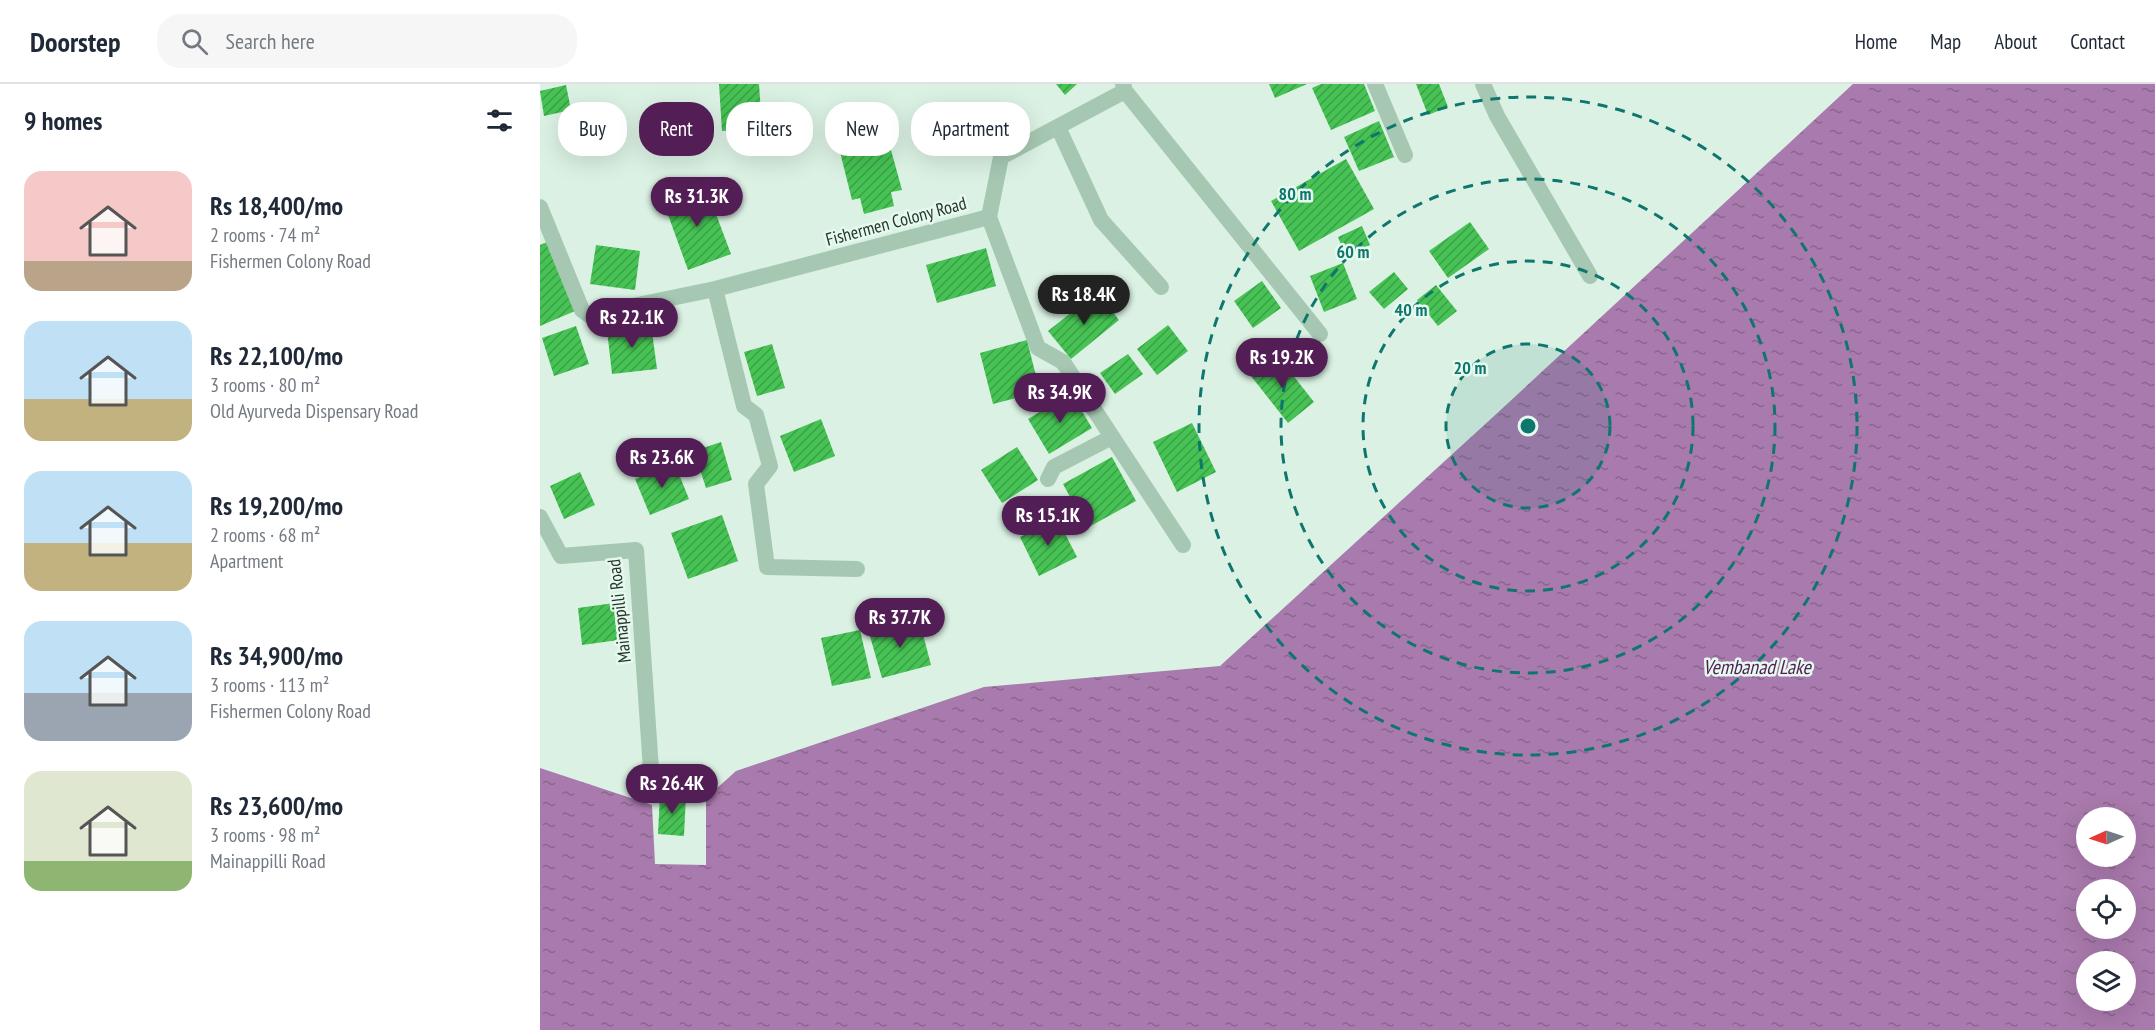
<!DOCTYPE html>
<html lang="en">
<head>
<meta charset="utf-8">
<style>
  body { margin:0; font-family:"PT Sans Narrow",sans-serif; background:#f6f6f7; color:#1f2937; height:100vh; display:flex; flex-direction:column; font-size:22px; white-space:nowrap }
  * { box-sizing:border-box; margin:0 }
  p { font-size:20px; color:#747a83 }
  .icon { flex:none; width:33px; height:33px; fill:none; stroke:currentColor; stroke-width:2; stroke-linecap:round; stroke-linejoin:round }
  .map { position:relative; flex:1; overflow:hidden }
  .details { display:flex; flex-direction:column; background:#fff; width:540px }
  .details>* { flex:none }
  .top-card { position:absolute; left:18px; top:18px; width:570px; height:54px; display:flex; gap:12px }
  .needle { width:39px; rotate:267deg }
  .tools { position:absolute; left:1536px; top:723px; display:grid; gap:12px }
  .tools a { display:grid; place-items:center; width:60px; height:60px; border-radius:50%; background:#fff; box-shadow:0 6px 24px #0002; font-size:30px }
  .price { position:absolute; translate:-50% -51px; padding:0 14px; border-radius:21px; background:#521e55; color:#fff; font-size:20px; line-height:39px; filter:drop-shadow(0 2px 3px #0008) }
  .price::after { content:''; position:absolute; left:50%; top:36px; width:18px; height:14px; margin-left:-9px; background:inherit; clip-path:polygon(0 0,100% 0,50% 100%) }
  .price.active { background:#222; color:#fff }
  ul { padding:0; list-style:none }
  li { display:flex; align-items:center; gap:18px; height:150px; padding:0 24px }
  li span { display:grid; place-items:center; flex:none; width:168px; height:120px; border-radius:18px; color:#555 }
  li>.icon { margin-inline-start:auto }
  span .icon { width:72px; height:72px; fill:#fffc; stroke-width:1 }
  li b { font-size:26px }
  h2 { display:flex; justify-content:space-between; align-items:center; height:72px; padding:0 24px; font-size:26px }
  .pill { padding:0 21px; border-radius:24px; background:#fff; box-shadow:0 6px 24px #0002; font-size:21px; line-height:54px }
  .pill.active { background:#521e55; color:#fff }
  header { display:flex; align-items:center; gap:36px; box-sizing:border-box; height:84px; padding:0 30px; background:#fff; border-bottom:2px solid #e0e1e3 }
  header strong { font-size:28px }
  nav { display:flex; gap:33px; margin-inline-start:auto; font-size:21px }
  .search { width:420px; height:54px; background:#f6f6f7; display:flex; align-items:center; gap:15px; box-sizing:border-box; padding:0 21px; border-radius:24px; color:#747a83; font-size:22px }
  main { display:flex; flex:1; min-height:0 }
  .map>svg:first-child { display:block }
  .water { fill:url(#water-ripples); fill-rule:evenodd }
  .building { fill:url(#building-hatch) }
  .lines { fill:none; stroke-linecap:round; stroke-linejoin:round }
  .minor { stroke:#a6c8b2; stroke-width:16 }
  .ring { fill:none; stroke:#0f766e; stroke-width:3; stroke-dasharray:10 8 }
  .labels { text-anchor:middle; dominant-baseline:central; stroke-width:5; stroke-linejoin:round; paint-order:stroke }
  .street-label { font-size:18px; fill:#27352a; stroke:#e6f9ee }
  .water-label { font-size:20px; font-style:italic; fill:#521e55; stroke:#e6f9ee }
  .centre { fill:#0f766e; stroke:#e6f9ee; stroke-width:3 }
  .ring-label { font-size:18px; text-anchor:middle; font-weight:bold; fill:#0f766e; stroke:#e6f9ee; stroke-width:5; stroke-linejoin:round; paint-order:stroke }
</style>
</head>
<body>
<header>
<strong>Doorstep</strong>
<div class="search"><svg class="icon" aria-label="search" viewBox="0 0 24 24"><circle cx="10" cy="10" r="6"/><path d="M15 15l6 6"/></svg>Search here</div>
<nav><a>Home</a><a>Map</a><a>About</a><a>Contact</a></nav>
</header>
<main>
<section class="details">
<h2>9 homes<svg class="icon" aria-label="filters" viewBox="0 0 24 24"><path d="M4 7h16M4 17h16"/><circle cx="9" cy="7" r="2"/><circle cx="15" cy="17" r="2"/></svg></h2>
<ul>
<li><span style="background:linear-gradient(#f6c9c9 75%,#b9a48a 0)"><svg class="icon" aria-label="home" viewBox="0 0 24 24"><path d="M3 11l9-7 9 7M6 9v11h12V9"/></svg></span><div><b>Rs 18,400/mo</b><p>2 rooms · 74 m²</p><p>Fishermen Colony Road</p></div></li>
<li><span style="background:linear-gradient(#bfe0f5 65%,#c2b280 0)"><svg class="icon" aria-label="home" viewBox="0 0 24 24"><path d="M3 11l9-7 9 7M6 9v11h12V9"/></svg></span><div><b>Rs 22,100/mo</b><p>3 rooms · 80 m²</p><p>Old Ayurveda Dispensary Road</p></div></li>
<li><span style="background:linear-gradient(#bfe0f5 60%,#c2b280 0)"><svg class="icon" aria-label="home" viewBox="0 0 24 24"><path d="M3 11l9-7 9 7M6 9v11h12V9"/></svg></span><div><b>Rs 19,200/mo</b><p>2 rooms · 68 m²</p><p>Apartment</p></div></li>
<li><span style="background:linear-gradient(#bfe0f5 60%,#9aa5b1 0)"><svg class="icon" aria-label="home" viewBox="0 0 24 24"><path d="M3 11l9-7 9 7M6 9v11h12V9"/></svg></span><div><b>Rs 34,900/mo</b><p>3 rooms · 113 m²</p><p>Fishermen Colony Road</p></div></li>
<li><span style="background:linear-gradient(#dfe7d0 75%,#8fb573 0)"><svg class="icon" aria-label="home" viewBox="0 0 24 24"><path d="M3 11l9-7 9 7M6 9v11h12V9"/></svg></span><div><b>Rs 23,600/mo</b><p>3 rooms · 98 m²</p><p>Mainappilli Road</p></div></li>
</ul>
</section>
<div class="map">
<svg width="1615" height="946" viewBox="0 0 1615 946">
  <defs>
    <pattern id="water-ripples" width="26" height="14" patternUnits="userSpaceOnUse" patternTransform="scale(1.5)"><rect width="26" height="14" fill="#a97aad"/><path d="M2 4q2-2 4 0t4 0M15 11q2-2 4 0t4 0" fill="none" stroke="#8a658d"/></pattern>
    <pattern id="building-hatch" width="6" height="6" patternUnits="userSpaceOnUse" patternTransform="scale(1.5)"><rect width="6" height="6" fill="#46c354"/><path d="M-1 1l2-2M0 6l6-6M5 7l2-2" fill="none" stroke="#3a9f46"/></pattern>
  </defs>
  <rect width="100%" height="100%" fill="#daf1e3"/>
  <path class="water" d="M1313,0H1615V946H0V684L112,721L115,780L166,781V714L196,687L444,603L680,582L953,333ZM1546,734H1586V772H1546ZM1546,806H1586V844H1546ZM1546,878H1586V916H1546Z"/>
  <path class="building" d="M179,0H219L222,44L182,47Z
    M516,0H537L525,11Z
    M729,0H767L735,14Z
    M781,0H824L835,27L791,46L772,4Z
    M876,0H899L908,23L888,31Z
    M26,1L31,26L4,32L0,7Z
    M839,37L854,73L819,87L804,53Z
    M348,55L362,106L351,108L354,122L324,130L320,114L312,116L300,68Z
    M806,75L834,125L759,167L731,117Z
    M165,101L191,170L148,186L123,117Z
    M930,138L949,165L908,194L889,167Z
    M822,142L830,161L805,171L798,153Z
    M7,158L35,227L0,242V161Z
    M56,161L100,167L95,206L50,200Z
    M446,164L456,202L397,219L386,181Z
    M803,179L817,215L784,228L770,192Z
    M854,188L868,205L844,225L829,208Z
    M722,197L741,224L713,244L694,217Z
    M896,201L917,227L898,242L877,216Z
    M557,208L579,236L531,275L508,247Z
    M111,240L117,285L72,290L67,246Z
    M628,241L648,267L617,291L597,265Z
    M36,242L49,280L14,292L2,254Z
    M487,256L500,308L453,320L440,269Z
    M232,260L245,304L217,312L204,268Z
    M588,270L603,290L575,310L560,289Z
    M737,271L774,318L748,339L711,292Z
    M531,309L552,344L509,370L488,335Z
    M281,335L295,372L254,388L240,352Z
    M652,339L676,388L637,408L613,358Z
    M181,358L192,396L166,404L154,367Z
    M477,363L498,396L462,419L441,386Z
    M572,373L596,417L547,444L523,400Z
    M134,378L149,415L110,431L95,395Z
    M40,388L55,421L24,435L10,402Z
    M182,431L198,477L148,495L131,449Z
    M517,434L537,473L499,492L480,453Z
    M74,519L79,556L42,561L38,524Z
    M379,535L391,581L342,594L329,549Z
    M320,546L331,594L292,602L281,554Z
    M120,710L146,711L144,752L118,750Z"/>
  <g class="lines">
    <path class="minor" d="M835,0L865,71
      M943,0L957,32L1050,192
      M585,7L780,250
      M518,43L561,136L621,203
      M0,123L42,226L49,231L175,205L449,133L461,73L585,7L583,0
      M449,133L498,264L523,278L643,461
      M175,205L204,322L216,331L230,382L216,400L227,483L317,485
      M508,395L514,383L572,353
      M0,433L21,472L96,466L112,700"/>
  </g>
  <circle cx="988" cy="342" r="82" fill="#0f766e" fill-opacity=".12"/>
  <g class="ring">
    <circle cx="988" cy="342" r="82"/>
    <circle cx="988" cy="342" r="165"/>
    <circle cx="988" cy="342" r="247"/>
    <circle cx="988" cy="342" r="329"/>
  </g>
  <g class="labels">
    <g class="street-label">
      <text transform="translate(356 137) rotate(-15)">Fishermen Colony Road</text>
      <text transform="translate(79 527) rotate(-96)">Mainappilli Road</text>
    </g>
    <g class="water-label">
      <text x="1217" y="583">Vembanad Lake</text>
    </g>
  </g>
  <circle cx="988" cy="342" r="9" class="centre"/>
  <g class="ring-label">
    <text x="755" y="116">80 m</text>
    <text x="813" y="174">60 m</text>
    <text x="871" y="232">40 m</text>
    <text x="930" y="290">20 m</text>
  </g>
</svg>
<div class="tools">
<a><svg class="needle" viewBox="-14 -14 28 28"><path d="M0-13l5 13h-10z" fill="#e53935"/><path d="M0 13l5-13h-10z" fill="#747a83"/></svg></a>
<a><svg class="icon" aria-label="locate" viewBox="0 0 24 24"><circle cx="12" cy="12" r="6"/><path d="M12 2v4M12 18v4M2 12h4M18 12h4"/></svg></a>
<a><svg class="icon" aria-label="layers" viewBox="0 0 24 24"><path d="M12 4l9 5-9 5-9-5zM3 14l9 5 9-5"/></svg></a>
</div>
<b class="price" style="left:157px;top:144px">Rs 31.3K</b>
<b class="price active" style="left:544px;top:242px">Rs 18.4K</b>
<b class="price" style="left:92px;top:265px">Rs 22.1K</b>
<b class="price" style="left:742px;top:305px">Rs 19.2K</b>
<b class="price" style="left:520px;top:340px">Rs 34.9K</b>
<b class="price" style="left:122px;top:405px">Rs 23.6K</b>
<b class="price" style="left:508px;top:463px">Rs 15.1K</b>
<b class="price" style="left:360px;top:565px">Rs 37.7K</b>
<b class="price" style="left:132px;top:731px">Rs 26.4K</b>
<div class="top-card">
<a class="pill">Buy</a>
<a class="pill active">Rent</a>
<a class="pill">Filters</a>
<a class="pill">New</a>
<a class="pill">Apartment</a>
</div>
</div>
</main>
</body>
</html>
